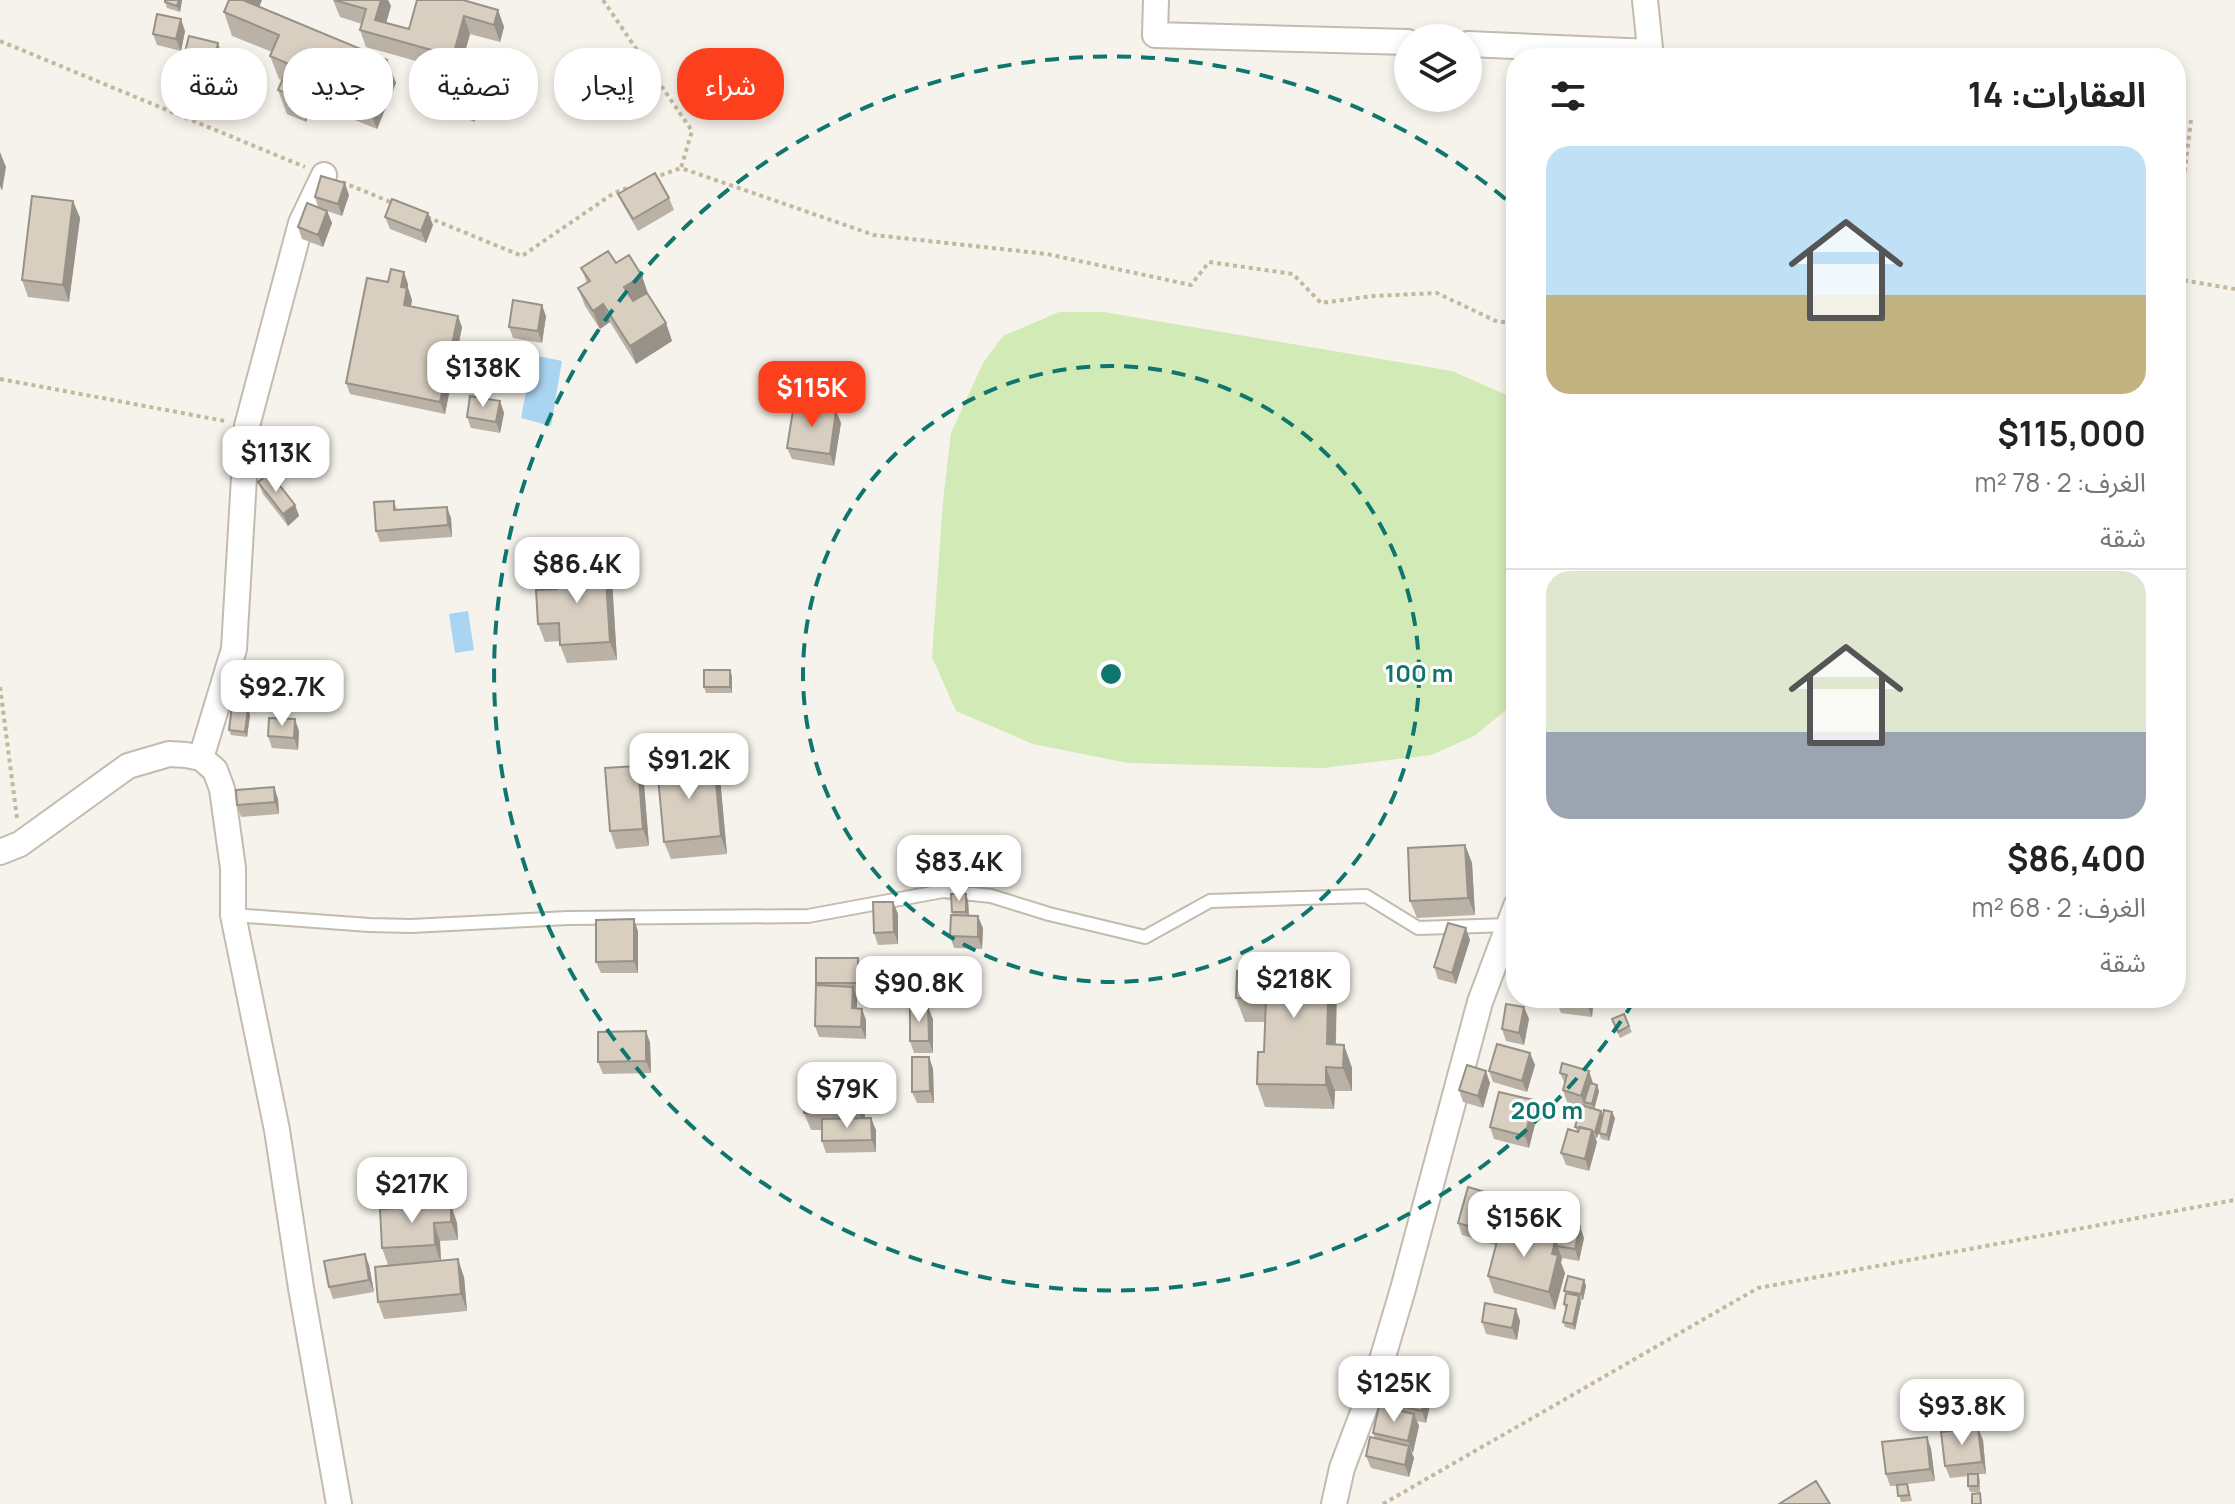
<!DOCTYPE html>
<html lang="ar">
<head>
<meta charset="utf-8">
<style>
  body { margin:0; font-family:Manrope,"Noto Sans Arabic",sans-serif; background:#f2f2f2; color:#222; direction:rtl; height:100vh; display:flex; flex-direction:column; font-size:30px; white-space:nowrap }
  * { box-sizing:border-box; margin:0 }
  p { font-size:26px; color:#767676 }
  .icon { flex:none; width:44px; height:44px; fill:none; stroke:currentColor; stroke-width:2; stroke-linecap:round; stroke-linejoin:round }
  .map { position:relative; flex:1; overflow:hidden; direction:ltr }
  .details { position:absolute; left:1506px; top:48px; width:680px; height:960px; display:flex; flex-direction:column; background:#fff; border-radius:32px; box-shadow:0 4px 12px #0003; direction:rtl }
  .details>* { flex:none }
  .top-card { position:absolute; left:24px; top:48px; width:760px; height:72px; direction:rtl; display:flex; gap:16px }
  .tools { position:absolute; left:1394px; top:24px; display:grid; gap:16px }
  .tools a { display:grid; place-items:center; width:88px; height:88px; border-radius:50%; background:#fff; box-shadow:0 4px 12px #0003; font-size:40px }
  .price { position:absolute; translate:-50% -68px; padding:0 18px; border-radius:16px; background:#fff; color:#222; font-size:26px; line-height:52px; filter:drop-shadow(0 2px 4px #0008) }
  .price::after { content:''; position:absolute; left:50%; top:48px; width:24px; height:18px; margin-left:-12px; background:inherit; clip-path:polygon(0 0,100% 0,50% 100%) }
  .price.selected { background:#fc3f1d; color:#fff }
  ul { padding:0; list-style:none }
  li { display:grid; align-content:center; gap:16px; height:424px; padding:0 40px }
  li+li { border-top:2px solid #e0e0e0 }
  li span { display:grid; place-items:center; height:248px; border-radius:24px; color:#555 }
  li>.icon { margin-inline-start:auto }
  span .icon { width:144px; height:144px; fill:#fffc; stroke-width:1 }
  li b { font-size:34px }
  h2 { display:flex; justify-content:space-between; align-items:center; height:96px; padding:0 40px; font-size:34px }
  .tag { padding:0 28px; border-radius:32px; background:#fff; box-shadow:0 4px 12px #0003; font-size:28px; line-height:72px }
  .tag.selected { background:#fc3f1d; color:#fff }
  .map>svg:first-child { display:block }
  .green { fill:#d2eab5 }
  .water { fill:#a9d4f2 }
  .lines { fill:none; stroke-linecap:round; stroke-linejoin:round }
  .service-casing { stroke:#c2bbae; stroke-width:16 }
  .minor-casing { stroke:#c2bbae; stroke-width:28 }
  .path { stroke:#c4b79f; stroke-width:4; stroke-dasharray:4 4; stroke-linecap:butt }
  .service { stroke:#fff; stroke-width:12 }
  .minor { stroke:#fff; stroke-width:24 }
  .wall { fill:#bab2a6 }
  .shaded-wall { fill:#979187 }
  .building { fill:#d8cfc1; stroke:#979187; stroke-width:2 }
  .ring { fill:none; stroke:#0f766e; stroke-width:4; stroke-dasharray:14 10 }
  .centre { fill:#0f766e; stroke:#fff; stroke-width:4 }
  .ring-label { font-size:24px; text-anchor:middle; font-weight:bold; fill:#0f766e; stroke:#fff; stroke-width:6; stroke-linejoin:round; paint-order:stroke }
</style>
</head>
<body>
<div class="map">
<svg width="2235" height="1504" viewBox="0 0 2235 1504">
  <rect width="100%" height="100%" fill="#f6f3ec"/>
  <path class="green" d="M1059,312H1104L1452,371L1511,397L1516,401V700L1510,707L1474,736L1431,755L1323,768L1128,763L1033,744L956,711L932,657L943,501L951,433L983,363L1003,336Z"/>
  <path class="water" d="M533,355L562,361L551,426L521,418Z
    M468,611L474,650L455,653L449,614Z"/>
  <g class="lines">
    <defs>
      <path id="service" d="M233,915L369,925L411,926L568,918L808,916L943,891L991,896L1049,914L1145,937L1210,901L1366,896L1418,928L1509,925"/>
      <path id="minor" d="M1156,0L1155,35L1408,42
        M1645,0L1651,58
        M1468,44L1650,52
        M201,758L234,649L247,426L301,223L324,175
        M0,852L20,844L128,766L169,754L186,755L201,758L215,770L222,789L233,868V915L277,1130L301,1288L339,1504
        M1334,1504L1342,1468L1379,1370L1403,1289L1480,1002L1516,906"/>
    </defs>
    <use href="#service" class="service-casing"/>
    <use href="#minor" class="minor-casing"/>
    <path class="path" d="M603,0L692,131L681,168L874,235L1047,254L1191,285L1209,262L1293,274L1321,303L1373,296L1437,293L1498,322H1516
      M0,41L305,167
      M653,178L681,168
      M342,182L393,203
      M427,217L522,256L614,193L630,187
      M2176,243L2191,120
      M2176,279L2235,289
      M0,379L225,421
      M0,687L17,818
      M1383,1504L1758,1288L2235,1200"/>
    <use href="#service" class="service"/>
    <use href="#minor" class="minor"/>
  </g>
  <path class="wall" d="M182,0L180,12L167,8L165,2Z
    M229,0H262L259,7L387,60L396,83L377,129L313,103L306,122L287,114L278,90L282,80L279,79L270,56L272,52L232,36L224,12Z
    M333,0H388L391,6L386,23L409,29L417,0L498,10L504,27L500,42L470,34L460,70L488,93L474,122L441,106L437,94L448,70L366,47L360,30L362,24L340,17Z
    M185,31L181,51L157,45L153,34Z
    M185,52L222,55L218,71L189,64Z
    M618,194L669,198L674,210L638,231L623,205Z
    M349,195L342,216L327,211L332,223L323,247L302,239L298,227L318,207L315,197Z
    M73,201L80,218L69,302L28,297L22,280Z
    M428,213L433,225L426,243L390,229L385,217Z
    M616,263L642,276L648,294L666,323L672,341L636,364L610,322L600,329L585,306L578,288L587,283L581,268Z
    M388,282L408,284V288L412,300L411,306L462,327L445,414L350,394L346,383Z
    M546,316L542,343L513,338L509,327Z
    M500,401L504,413L500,433L471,428L467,417Z
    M836,411L841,423L834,466L792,459L787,448Z
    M258,482L295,505L299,516L288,526L263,494Z
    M394,501L397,510L451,518L452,537L380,542L376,531Z
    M612,581L617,660L567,663L560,645V641L545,642L538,624L557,589Z
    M732,676V693H706L704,687Z
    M248,709L250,715L247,737L231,735L229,730Z
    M299,731L298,750L272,748L268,736Z
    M720,778L727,854L671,859L664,842Z
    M644,784L649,846L616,849L610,831Z
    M274,787L278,799L279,814L241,817L237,805Z
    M1465,845L1472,863L1475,915L1417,918L1410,901Z
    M968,900L969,916L983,928L982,949L954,948L950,936L953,915L952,912Z
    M893,902L898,914V944L878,945L874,933Z
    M638,931V973H601L596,962Z
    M1470,940L1456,984L1438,979L1434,967Z
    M862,969V995H856L857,999V1009H862L866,1020V1039L819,1037L815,1026L816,983Z
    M1337,980L1336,1045H1344L1352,1068V1091H1335L1334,1109L1265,1107L1257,1084L1264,1052L1265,1022H1245L1236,998Z
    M1594,998L1592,1017L1561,1013L1556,1001Z
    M1524,1007L1529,1019L1524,1045L1506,1041L1502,1029Z
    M933,1019V1053H914L910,1041Z
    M1612,1019L1629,1026L1632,1032L1620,1038Z
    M646,1031L650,1043L651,1073L603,1074L598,1062Z
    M1530,1053L1535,1065L1527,1092L1493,1082L1489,1071Z
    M929,1057L933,1069L934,1103H917L912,1092Z
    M834,1071L864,1080L865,1118L876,1130V1152L826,1153L822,1141V1130H811L804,1113Z
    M1560,1073L1593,1083L1599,1091L1594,1109L1601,1111L1603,1116L1615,1118L1609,1141L1601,1139L1599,1133L1601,1124L1597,1138H1595L1597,1142L1589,1171L1566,1165L1561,1153L1577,1131L1575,1127L1581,1106L1567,1102L1563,1090L1565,1084Z
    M1490,1083L1483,1108L1463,1102L1459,1090Z
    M1534,1100L1538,1112L1529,1148L1494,1139L1490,1127Z
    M1505,1198L1509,1210L1504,1227L1555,1241L1584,1238L1579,1261L1562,1258L1561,1263L1565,1273L1555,1310L1494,1293L1488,1276L1496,1245L1462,1235L1458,1223Z
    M451,1205L457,1223L458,1240L440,1241L441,1261L464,1277L467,1311L384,1319L378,1302L403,1265H388L382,1248Z
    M369,1265L374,1292L333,1299L329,1287Z
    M1584,1280L1586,1286L1583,1300H1580L1581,1302L1575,1330L1565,1327L1563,1322L1566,1310L1564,1304L1566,1295L1564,1291Z
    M1520,1321L1517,1340L1486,1334L1482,1322Z
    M1428,1384L1432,1396L1426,1423L1417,1421L1419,1426L1412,1453L1414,1458L1409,1477L1371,1468L1366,1456L1375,1438L1373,1433L1386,1407L1384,1402Z
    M1927,1437L1931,1449L1935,1481L1908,1484L1912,1501L1901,1502L1897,1486H1890L1886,1474Z
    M1983,1440L1986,1474H1978L1980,1480V1492H1970L1968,1486V1476L1950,1478L1945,1466Z"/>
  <path class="shaded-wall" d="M179,0H182L180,12L177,6Z
    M243,0H262L252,24Z
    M381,0H388L391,6L382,37L375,20Z
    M498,10L504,27L500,42L494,25Z
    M464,16L470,34L459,73L453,56Z
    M181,19L185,31L181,51L176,39Z
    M218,43L222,55L218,71L214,59Z
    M387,60L396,83L377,129L368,106Z
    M305,80L313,103L306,122L298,98Z
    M484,82L488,93L474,122L470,111Z
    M0,152L6,167L2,191L0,186Z
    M345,183L349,195L342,216L338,204Z
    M73,201L80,218L69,302L63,285Z
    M327,211L332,223L323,247L318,235Z
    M428,213L433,225L426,243L421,231Z
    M404,272L408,284V288L412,300L409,316L404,305L401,287Z
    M642,276L648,294L630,305L624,287Z
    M603,304L610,322L600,329L593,311Z
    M542,305L546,316L542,343L538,331Z
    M458,316L462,327L445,414L440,402Z
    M666,323L672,341L636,364L630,346Z
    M500,401L504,413L500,433L496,422Z
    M836,411L841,423L834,466L830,454Z
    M295,505L299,516L288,526L283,514Z
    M447,507L451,518L452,537L448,525Z
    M605,564L612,581L617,660L610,642Z
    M730,670L732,676V693L730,687Z
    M248,709L250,715L247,737L245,732Z
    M295,719L299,731L298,750L294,738Z
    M714,760L720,778L727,854L721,836Z
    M638,766L644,784L649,846L643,829Z
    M274,787L278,799L279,814L275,802Z
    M1465,845L1472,863L1475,915L1468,898Z
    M966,894L968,900L969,918L966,912Z
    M893,902L898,914V944L894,932Z
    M978,916L983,928L982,949L978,937Z
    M634,919L638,931V973L634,961Z
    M1466,928L1470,940L1456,984L1452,973Z
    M1329,956L1337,980L1335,1068L1327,1044Z
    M858,958L862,969V995L858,983Z
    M853,987L857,999V1020L852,1008Z
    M1588,998H1594L1592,1017L1587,1005Z
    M928,1007L933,1019V1053L929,1041Z
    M1524,1007L1529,1019L1524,1045L1519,1033Z
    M862,1009L866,1020V1039L861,1027Z
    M646,1031L650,1043L651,1073L646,1061Z
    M1344,1045L1352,1068V1091L1343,1068Z
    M1530,1053L1535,1065L1527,1092L1522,1081Z
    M929,1057L933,1069L934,1103L930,1091Z
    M858,1063L864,1080L865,1129L859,1112Z
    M1326,1067L1335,1091L1334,1109L1326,1085Z
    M1486,1071L1490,1083L1483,1108L1478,1096Z
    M1589,1071L1593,1083L1587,1103L1584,1102L1586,1108L1581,1096Z
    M1597,1085L1599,1091L1594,1110L1592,1104Z
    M1534,1100L1538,1112L1529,1148L1525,1136Z
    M1601,1111L1603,1117L1597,1138L1595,1132Z
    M1612,1112L1615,1118L1609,1141L1607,1135Z
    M871,1118L876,1130V1152L872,1140Z
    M1592,1130L1597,1142L1589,1171L1585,1159Z
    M1505,1198L1509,1210L1499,1246L1495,1234Z
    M451,1205L457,1223L458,1240L451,1222Z
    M434,1223L440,1241L441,1263L435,1245Z
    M1580,1226L1584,1238L1579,1261L1575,1249Z
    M1555,1241L1562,1258L1561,1263L1565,1273L1555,1310L1549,1292L1552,1254Z
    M365,1254L369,1265L374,1292L369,1280Z
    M458,1259L464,1277L467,1311L461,1294Z
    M1584,1280L1586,1286L1583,1300L1581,1294Z
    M1579,1296L1581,1302L1575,1330L1573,1324Z
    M1516,1309L1520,1321L1517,1340L1512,1328Z
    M1428,1384L1432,1396L1426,1423L1422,1411Z
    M1414,1414L1419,1426L1413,1453L1408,1441Z
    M1978,1428L1983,1440L1986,1474L1982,1462Z
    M1927,1437L1931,1449L1935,1481L1930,1469Z
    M1409,1446L1414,1458L1409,1477L1405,1465Z"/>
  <path class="building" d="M165,0H179L177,6L165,2Z
    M229,0H243L387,60L368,106L305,80L298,98L278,90L289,64L270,56L279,35L224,12Z
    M334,0H381L375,20L409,29L417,0H463L498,10L494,25L464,16L453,56L360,30L366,9Z
    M157,14L181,19L176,39L153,34Z
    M189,36L218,43L214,59L185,52Z
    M451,65L484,82L470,111L437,94Z
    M655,173L669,198L633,219L618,194Z
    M321,176L345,183L338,204L315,197Z
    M32,196L73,201L63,285L22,280Z
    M392,199L428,213L421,231L385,217Z
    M307,203L327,211L318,235L298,227Z
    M608,251L616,263L629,255L642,276L624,287L633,301L647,293L666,323L630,346L603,304L593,311L578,288L590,281L581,268Z
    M391,269L404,272L401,287L407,288L404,305L458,316L440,402L346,383L367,278L388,282Z
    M513,300L542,305L538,331L509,327Z
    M470,396L500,401L496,422L467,417Z
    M794,404L836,411L830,454L787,448Z
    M270,473L295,505L283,514L258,482Z
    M394,501V510L447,507L448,525L376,531L374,502Z
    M605,564L610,642L560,645L559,623L538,624L536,590L557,589L555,567Z
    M704,670H730V687H704Z
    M232,706L248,709L245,732L229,730Z
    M269,718L295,719L294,738L268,736Z
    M714,760L721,836L664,842L657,766Z
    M638,766L643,829L610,831L605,768Z
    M274,787L275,802L237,805L236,790Z
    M1465,845L1468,898L1410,901L1408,848Z
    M951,894H966V912H952Z
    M873,902H893L894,932L874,933Z
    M951,915L978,916V937L950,936Z
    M634,919V961L596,962V920Z
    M1448,923L1466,928L1452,973L1434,967Z
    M1278,955L1329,956L1327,1044L1344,1045L1343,1068L1326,1067V1085L1257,1084L1258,1052H1264L1266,999L1236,998L1237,971H1271Z
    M816,958H858V983H816Z
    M816,985L853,987L852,1008L862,1009L861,1027L815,1026Z
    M1557,998H1588L1587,1005L1556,1001Z
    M1506,1004L1524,1007L1519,1033L1502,1029Z
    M928,1007L929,1041H910V1008Z
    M1624,1014L1629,1026L1618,1032L1612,1019Z
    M646,1031V1061L598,1062V1032Z
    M1497,1044L1530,1053L1522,1081L1489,1071Z
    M912,1057H929L930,1091L912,1092Z
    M834,1063H858L859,1112L804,1113V1071H834Z
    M1562,1063L1589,1071L1581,1096L1563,1090L1567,1075L1560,1073Z
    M1467,1065L1486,1071L1478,1096L1459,1090Z
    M1590,1083L1597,1085L1592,1104L1584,1102Z
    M1499,1092L1534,1100L1525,1136L1490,1127Z
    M1581,1105L1601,1111L1595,1132H1592V1130L1575,1127Z
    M1604,1110L1612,1112L1607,1135L1599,1133Z
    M871,1118L872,1140L822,1141V1119Z
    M1580,1127L1592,1130L1585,1159L1561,1153L1568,1129L1578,1132Z
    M1468,1187L1505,1198L1495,1234L1458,1223Z
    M451,1205V1222L434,1223L435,1245L382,1248L380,1209Z
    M1560,1222L1580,1226L1575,1249L1557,1246L1556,1242Z
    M1501,1226L1555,1241L1552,1254L1558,1255L1549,1292L1488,1276Z
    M365,1254L369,1280L329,1287L324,1261Z
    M458,1259L461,1294L378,1302L375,1267Z
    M1568,1276L1584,1280L1581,1294L1564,1291Z
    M1566,1293L1579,1296L1573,1324L1563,1322L1567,1305L1564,1304Z
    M1485,1303L1516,1309L1512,1328L1482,1322Z
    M1390,1376L1428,1384L1422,1411L1384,1402Z
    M1379,1406L1414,1414L1408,1441L1373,1433Z
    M1978,1428L1982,1462L1945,1466L1941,1432Z
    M1370,1437L1409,1446L1405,1465L1366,1456Z
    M1927,1437L1930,1469L1886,1474L1882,1442Z
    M1968,1474H1978V1486H1968Z
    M1816,1481L1830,1504H1779Z
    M1907,1484L1909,1495L1898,1496L1897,1485Z
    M1980,1493L1981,1504H1972V1494Z"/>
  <g class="ring">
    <circle cx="1111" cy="674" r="308"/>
    <path d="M1634 1001A617 617 0 1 1 1516 208"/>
  </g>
  <circle cx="1111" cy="674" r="12" class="centre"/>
  <g class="ring-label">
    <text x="1419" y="682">100 m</text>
    <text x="1547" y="1119">200 m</text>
  </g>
</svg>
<div class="tools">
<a><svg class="icon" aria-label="layers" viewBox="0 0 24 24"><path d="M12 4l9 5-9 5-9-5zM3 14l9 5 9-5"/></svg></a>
</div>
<b class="price" style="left:483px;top:409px">$138K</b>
<b class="price selected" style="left:812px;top:429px">$115K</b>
<b class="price" style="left:276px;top:494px">$113K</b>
<b class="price" style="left:577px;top:605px">$86.4K</b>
<b class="price" style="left:282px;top:728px">$92.7K</b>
<b class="price" style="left:689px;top:801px">$91.2K</b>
<b class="price" style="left:959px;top:903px">$83.4K</b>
<b class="price" style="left:1294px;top:1020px">$218K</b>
<b class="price" style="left:919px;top:1024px">$90.8K</b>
<b class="price" style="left:847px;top:1130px">$79K</b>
<b class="price" style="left:412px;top:1225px">$217K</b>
<b class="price" style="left:1524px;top:1259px">$156K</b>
<b class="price" style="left:1394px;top:1424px">$125K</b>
<b class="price" style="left:1962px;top:1447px">$93.8K</b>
<div class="top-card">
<a class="tag selected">شراء</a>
<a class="tag">إيجار</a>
<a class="tag">تصفية</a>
<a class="tag">جديد</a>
<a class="tag">شقة</a>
</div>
<section class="details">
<h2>العقارات: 14<svg class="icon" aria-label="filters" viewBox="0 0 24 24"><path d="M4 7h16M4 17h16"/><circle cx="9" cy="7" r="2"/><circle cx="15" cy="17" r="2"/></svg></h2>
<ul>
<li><span style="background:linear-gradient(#bfe0f5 60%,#c2b280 0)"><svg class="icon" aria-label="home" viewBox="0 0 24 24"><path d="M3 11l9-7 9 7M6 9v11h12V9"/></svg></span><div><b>$115,000</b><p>الغرف: 2 · 78 m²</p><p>شقة</p></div></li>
<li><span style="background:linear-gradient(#dfe7d0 65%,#9aa5b1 0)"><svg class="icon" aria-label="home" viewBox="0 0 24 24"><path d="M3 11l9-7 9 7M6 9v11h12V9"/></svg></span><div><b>$86,400</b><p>الغرف: 2 · 68 m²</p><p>شقة</p></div></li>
</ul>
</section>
</div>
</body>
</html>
